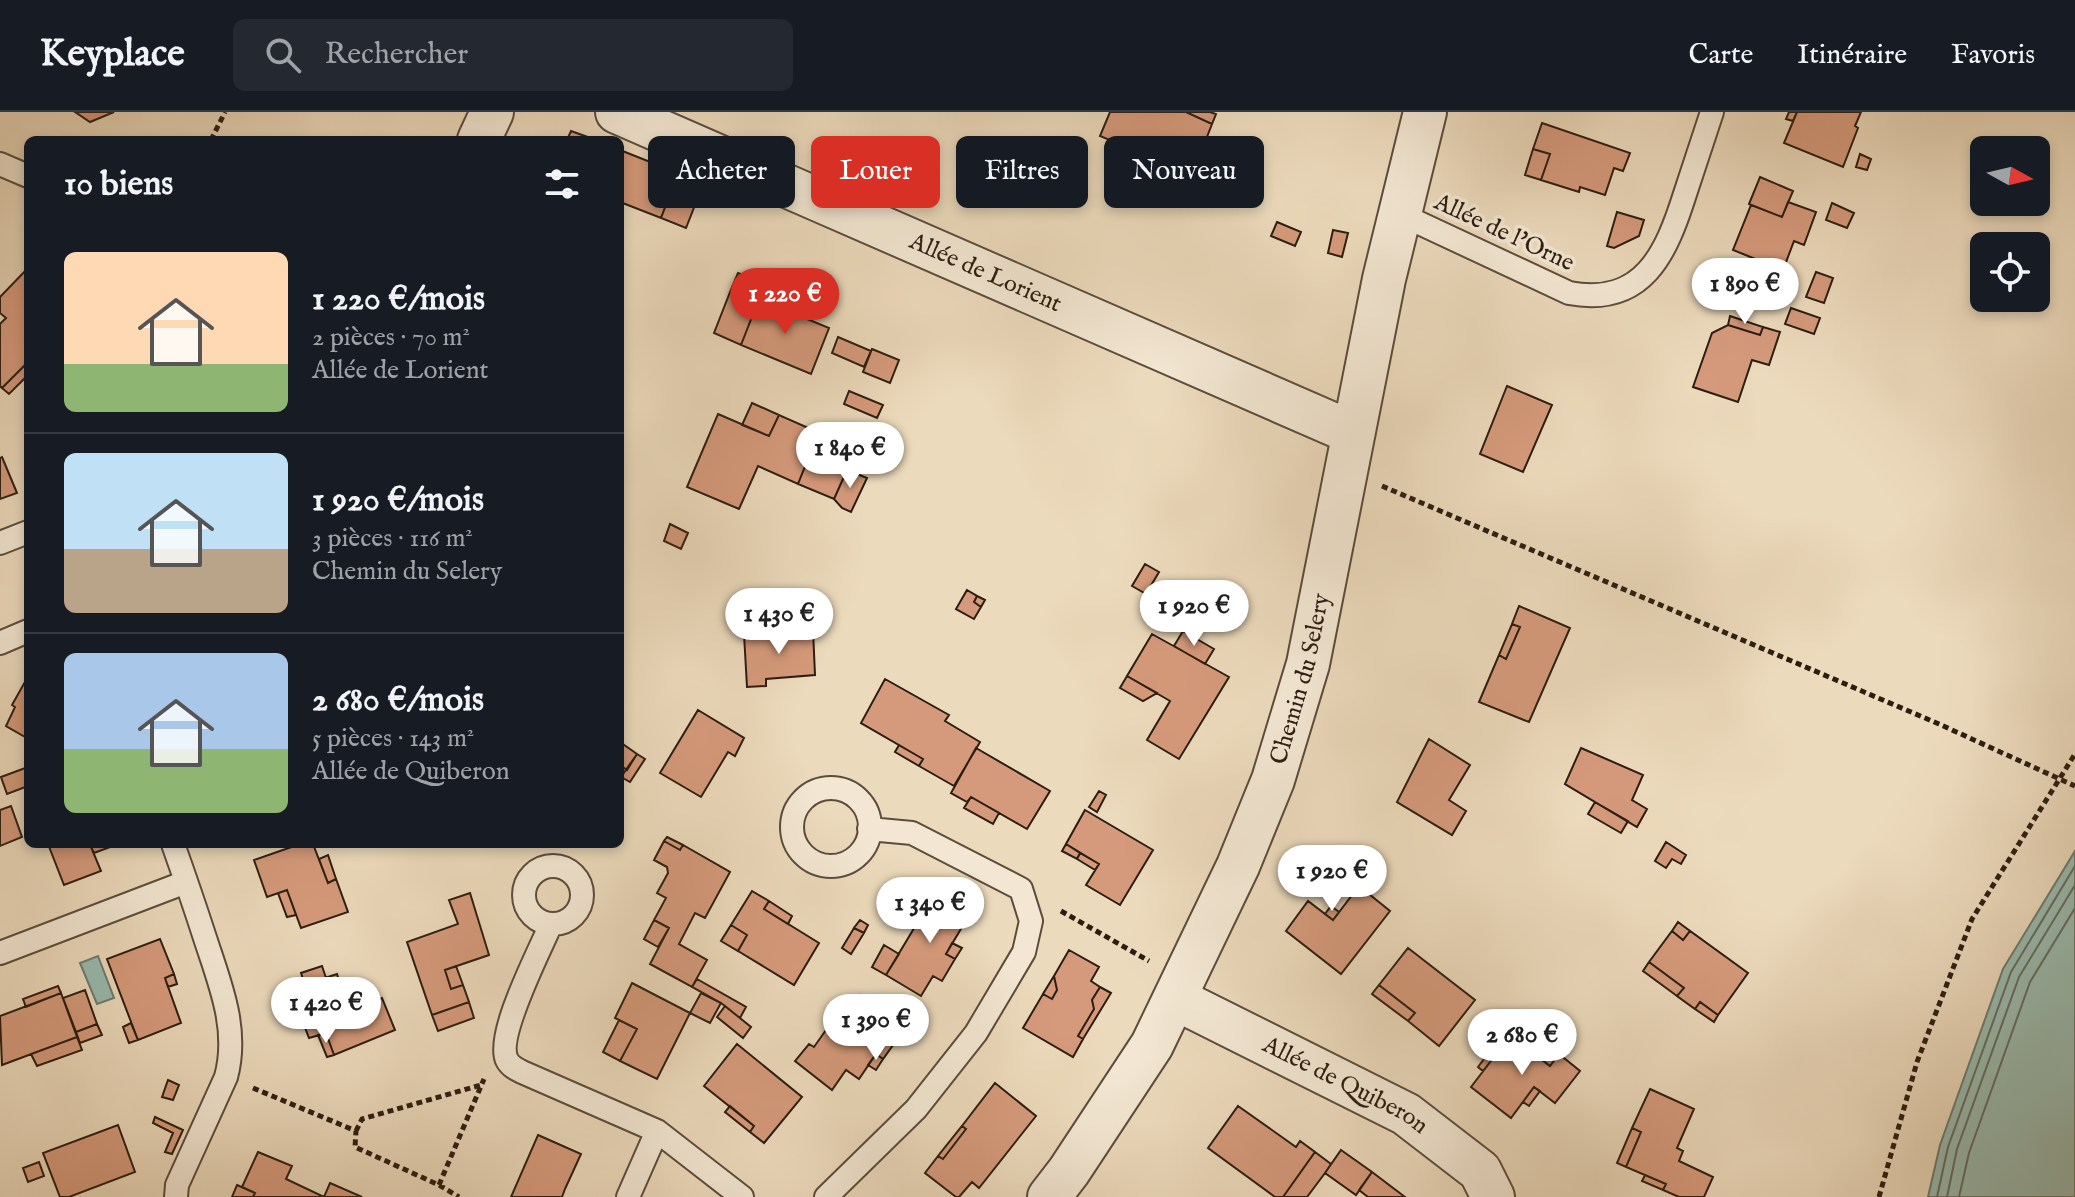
<!DOCTYPE html>
<html lang="fr">
<head>
<meta charset="utf-8">
<style>
  body { margin:0; font-family:"IM FELL English",serif; background:#242831; color:#f1f3f6; height:100vh; display:flex; flex-direction:column; font-size:30px; white-space:nowrap }
  * { box-sizing:border-box; margin:0 }
  p { font-size:26px; color:#9ea1a6 }
  .icon { flex:none; width:44px; height:44px; fill:none; stroke:currentColor; stroke-width:2; stroke-linecap:round; stroke-linejoin:round }
  .map { position:relative; flex:1; overflow:hidden }
  .drawer { position:absolute; left:24px; top:24px; width:600px; height:712px; display:flex; flex-direction:column; background:#171b24; border-radius:12px; box-shadow:0 4px 12px #0003 }
  .drawer>* { flex:none }
  .banner { position:absolute; left:648px; top:24px; width:760px; height:72px; display:flex; gap:16px }
  .needle { width:52px; rotate:98deg }
  .tools { position:absolute; left:1970px; top:24px; display:grid; gap:16px }
  .tools a { display:grid; place-items:center; width:80px; height:80px; border-radius:12px; background:#171b24; box-shadow:0 4px 12px #0003; font-size:40px }
  .price { position:absolute; translate:-50% -68px; padding:0 18px; border-radius:28px; background:#fff; color:#222; font-size:26px; line-height:52px; filter:drop-shadow(0 2px 4px #0008) }
  .price::after { content:''; position:absolute; left:50%; top:48px; width:24px; height:18px; margin-left:-12px; background:inherit; clip-path:polygon(0 0,100% 0,50% 100%) }
  .price.current { background:#d93025; color:#fff }
  ul { padding:0; list-style:none }
  li { display:flex; align-items:center; gap:24px; height:200px; padding:0 40px }
  li+li { border-top:2px solid #363941 }
  li span { display:grid; place-items:center; flex:none; width:224px; height:160px; border-radius:12px; color:#555 }
  li>.icon { margin-inline-start:auto }
  span .icon { width:96px; height:96px; fill:#fffc; stroke-width:1 }
  li b { font-size:34px }
  h2 { display:flex; justify-content:space-between; align-items:center; height:96px; padding:0 40px; font-size:34px }
  .tag { padding:0 28px; border-radius:12px; background:#171b24; box-shadow:0 4px 12px #0003; font-size:28px; line-height:72px }
  .tag.current { background:#d93025; color:#fff }
  header { display:flex; align-items:center; gap:48px; box-sizing:border-box; height:112px; padding:0 40px; background:#171b24; border-bottom:2px solid #363941 }
  header strong { font-size:38px }
  nav { display:flex; gap:44px; margin-inline-start:auto; font-size:28px }
  .search { width:560px; height:72px; background:#242831; display:flex; align-items:center; gap:20px; box-sizing:border-box; padding:0 28px; border-radius:12px; color:#9ea1a6; font-size:30px }
  .map>svg:first-child { display:block }
  .water { fill:#99bbb0; stroke:#6d7c70; stroke-width:2 }
  .lines { fill:none; stroke-linecap:round; stroke-linejoin:round }
  .shore { stroke:#626c60; stroke-width:2 }
  .building { fill:#d59a7b; stroke:#2c1d11; stroke-width:2 }
  .lane-casing { stroke:#5c4c3c; stroke-width:26 }
  .street-casing { stroke:#5c4c3c; stroke-width:46 }
  .path { stroke:#2c1d11; stroke-width:5; stroke-dasharray:6 4; stroke-linecap:butt }
  .lane { stroke:#f3e7d3; stroke-width:22 }
  .street { stroke:#f3e7d3; stroke-width:42 }
  .labels { text-anchor:middle; dominant-baseline:central; stroke-width:7; stroke-linejoin:round; paint-order:stroke }
  .street-label { font-size:24px; fill:#2c1d11; stroke:#f3e7d3 }
</style>
</head>
<body>
<header>
<strong>Keyplace</strong>
<div class="search"><svg class="icon" aria-label="search" viewBox="0 0 24 24"><circle cx="10" cy="10" r="6"/><path d="M15 15l6 6"/></svg>Rechercher</div>
<nav><a>Carte</a><a>Itinéraire</a><a>Favoris</a></nav>
</header>
<div class="map">
<svg width="2075" height="1085" viewBox="0 0 2075 1085">
  <rect width="100%" height="100%" fill="#ecdabc"/>
  <filter id="stains"><feTurbulence type="fractalNoise" baseFrequency=".0025" numOctaves="4"/><feColorMatrix values="0 0 0 0 .2 0 0 0 0 .09 0 0 0 0 .02 0 0 0 .5 -.17"/></filter>
  <radialGradient id="worn" r=".72"><stop offset=".6" stop-color="#630" stop-opacity="0"/><stop offset="1" stop-color="#630" stop-opacity=".3"/></radialGradient>
  <path class="water" d="M2075,739V1085H1928L1940,1033L2003,857Z
    M98,844L114,886L97,892L80,851Z"/>
  <g class="lines">
    <path class="shore" d="M1937,1085L1948,1035L2011,860L2075,754
      M1947,1085L1957,1037L2019,865L2075,773
      M1959,1085L1969,1041L2030,870L2075,796"/>
  </g>
  <path class="building" d="M75,0H114L90,10Z
    M1110,0H1186L1212,12L1198,48L1178,39L1172,54L1100,24Z
    M1186,0H1210L1216,2L1212,12Z
    M1789,0H1797L1793,9L1786,7Z
    M1797,0H1861L1855,14L1858,16L1843,55L1784,31Z
    M1542,11L1630,41L1623,59L1614,56L1605,83L1580,75L1579,80L1541,68L1550,42L1533,37Z
    M571,19L596,28H567Z
    M1533,37L1550,42L1541,68L1525,63Z
    M620,38L678,61L661,106L620,90Z
    M1178,39L1198,48L1192,62L1172,54Z
    M1860,42L1871,47L1867,58L1856,55Z
    M678,61L704,70L686,116L661,106Z
    M1760,65L1793,79L1782,105L1749,92Z
    M1788,90L1816,100L1804,133L1794,129L1783,158L1733,138L1751,93L1782,105Z
    M1832,91L1854,101L1847,116L1826,108Z
    M1617,100L1644,108L1639,124L1614,136L1607,134Z
    M1277,110L1301,120L1295,134L1271,124Z
    M1333,118L1348,121L1342,145L1328,141Z
    M28,156V250L2,276L0,274V212L6,206L0,201V185Z
    M1816,160L1833,166L1824,191L1806,185Z
    M738,161L772,175L766,190L732,175Z
    M803,161L827,171L822,181L799,170Z
    M732,175L759,187L741,233L714,221Z
    M759,187L829,216L811,262L741,233Z
    M1791,196L1820,206L1814,222L1785,212Z
    M1730,204L1763,215L1760,223L1728,213Z
    M1728,213L1760,223L1763,215L1780,220L1769,253L1752,248L1738,290L1693,275L1712,221Z
    M838,225L871,239L864,255L832,241Z
    M872,237L899,248L890,271L863,260Z
    M28,250V263L9,282L2,276Z
    M1507,274L1552,293L1523,360L1480,342Z
    M849,279L883,293L877,306L844,292Z
    M752,291L779,303L769,324L742,313Z
    M718,302L769,324L779,303L813,318L805,339L810,342L798,372L758,354L739,397L687,375Z
    M810,342L847,358L834,387L798,372Z
    M2,345L17,381L0,387V346Z
    M847,358L867,366L851,400L842,396L834,387Z
    M670,412L688,421L681,437L664,429Z
    M1145,452L1159,460L1146,482L1132,474Z
    M967,478L977,484L974,490L981,495L974,507L956,497Z
    M977,484L985,488L981,495L974,490Z
    M1519,494L1570,516L1529,610L1479,590L1499,543L1506,547L1520,515L1512,512Z
    M1512,512L1520,515L1506,547L1499,543Z
    M813,518L815,563L766,567V574L747,575L744,522Z
    M1183,519L1214,537L1205,552L1174,534Z
    M1152,522L1229,565L1179,647L1147,628L1170,589L1127,564Z
    M1127,564L1157,581L1143,589L1120,576Z
    M885,567L949,603L945,609L980,630L954,674L919,654L923,647L861,611Z
    M26,568L28,624L25,625L6,614L15,595L12,593Z
    M698,598L744,626L735,644L728,640L701,685L660,661Z
    M1429,627L1470,653L1449,688L1466,699L1452,723L1397,690Z
    M620,630L637,642L627,658L620,653Z
    M899,633L923,647L919,654L895,640Z
    M976,636L1050,679L1027,717L971,685L967,690L951,681Z
    M1581,636L1643,663L1632,688L1647,697L1637,715L1565,672Z
    M637,642L645,647L630,670L621,665Z
    M28,655V674L7,682L1,665Z
    M1099,679L1106,683L1097,700L1089,695Z
    M971,685L999,701L993,712L964,696Z
    M1595,690L1628,709L1621,721L1588,702Z
    M11,694L22,725L0,734V698Z
    M1085,698L1153,738L1120,793L1086,773L1099,752L1066,732Z
    M667,725L683,733L680,738L664,729Z
    M664,729L680,738L683,733L730,760L705,806L695,801L679,832L707,848L692,875L650,852L669,816L654,808L666,786L657,781L668,761L667,755L654,748Z
    M1666,730L1686,743L1681,752L1672,747L1666,756L1655,749Z
    M48,732H97L91,735L101,759L64,773Z
    M97,732H112L113,734L94,741L91,735Z
    M300,732H313L328,771L336,767L348,800L301,816L287,778L267,785L254,748Z
    M1066,732L1080,741L1077,747L1062,739Z
    M1080,741L1099,752L1095,758L1077,747Z
    M328,743L336,767L328,771L319,747Z
    M1359,774L1390,799L1341,862L1286,819L1308,789L1333,808Z
    M287,778L296,803L287,805L278,781Z
    M937,778L971,800L946,842L955,847L942,869L933,864L921,884L886,863Z
    M752,779L769,789L764,797L819,831L794,873L738,839L747,823L731,813Z
    M470,781L489,843L445,858L451,877L463,873L469,890L432,903L407,830L458,812L449,788Z
    M769,789L792,804L788,812L764,797Z
    M1331,794L1339,800L1333,808L1325,802Z
    M654,808L669,816L658,835L644,827Z
    M860,808L868,813L864,821L854,816Z
    M1678,810L1690,819L1683,828L1672,819Z
    M731,813L747,823L738,839L721,829Z
    M854,816L864,821L851,842L842,836Z
    M1672,819L1683,828L1690,819L1748,861L1718,903L1700,890L1695,897L1677,884L1684,876L1649,850Z
    M160,827L174,862L165,866L181,911L138,928L107,847Z
    M952,831L962,836L955,847L946,842Z
    M884,833L899,842L886,863L872,855Z
    M1408,836L1475,888L1439,934L1408,909L1415,901L1379,873Z
    M1069,838L1099,855L1091,869L1100,875L1092,888L1094,897L1078,924L1083,927L1073,945L1023,916L1043,882L1052,887L1057,878L1054,864Z
    M1649,850L1684,876L1677,884L1643,859Z
    M322,854L326,866L305,873L301,861Z
    M456,854L463,873L451,877L445,858Z
    M174,862L177,872L168,875L165,866Z
    M337,862L349,899L382,886L395,918L334,943L326,921L309,926L304,913L307,912L295,876Z
    M1054,864L1057,878L1052,887L1043,882Z
    M697,867L746,895L740,906L721,891L692,875Z
    M632,871L690,901L657,967L620,949L637,917L615,906Z
    M1379,873L1415,901L1408,909L1372,882Z
    M58,874L61,881L26,895L23,887Z
    M1100,875L1111,881L1083,927L1078,924L1094,897L1092,888Z
    M85,878L97,912L76,920L63,886Z
    M61,881L77,925L2,953L0,904Z
    M701,881L721,891L710,911L690,901Z
    M860,883L906,915L883,947L876,942L859,967L846,958L832,978L795,949L809,932L814,935L833,908L839,912Z
    M469,890L474,906L438,919L432,903Z
    M1700,890L1718,903L1714,910L1695,897Z
    M725,894L751,915L743,926L717,905Z
    M619,908L637,917L620,949L603,940Z
    M131,911L138,928L129,931L123,915Z
    M97,912L102,923L80,931L76,920Z
    M1505,919L1511,923L1483,959L1478,955Z
    M326,921L334,943L327,945L318,923Z
    M1532,921L1559,942L1550,954L1522,933Z
    M1511,923L1550,954L1559,942L1580,959L1555,991L1534,975L1511,1006L1471,975Z
    M77,925L82,938L37,954L31,942Z
    M737,932L802,985L764,1031L750,1020L754,1014L704,974Z
    M876,942L883,947L876,958L868,953Z
    M168,968L179,973L173,988L162,985Z
    M995,971L1036,1004L979,1076L972,1070L959,1085H956L925,1061L938,1044L943,1047L966,1017L962,1014Z
    M1534,975L1540,979L1529,994L1523,990Z
    M1650,977L1694,997L1677,1036L1683,1039L1679,1049L1713,1065L1704,1085H1679L1663,1078L1666,1072L1626,1055L1641,1020L1632,1016Z
    M730,994L754,1014L750,1020L725,1000Z
    M1238,994L1296,1035L1300,1029L1315,1040L1283,1085H1275L1208,1036Z
    M155,1005L183,1018L172,1042L165,1040L173,1021L153,1011Z
    M118,1013L135,1060L69,1085H60L43,1041Z
    M962,1014L966,1017L943,1047L938,1044Z
    M1632,1016L1641,1020L1626,1055L1617,1051Z
    M538,1023L581,1042L565,1077L562,1085H511Z
    M1341,1038L1372,1060L1356,1083L1325,1061Z
    M258,1040L292,1054L286,1067L324,1085H253L255,1081L242,1075Z
    M1315,1040L1331,1052L1325,1061L1307,1085H1283Z
    M39,1050L44,1064L28,1070L23,1056Z
    M1372,1060L1405,1085H1368L1359,1078Z
    M1645,1063L1666,1072L1663,1078L1642,1069Z
    M330,1071L362,1085H324Z
    M237,1073L255,1081L253,1085H232Z"/>
  <g class="lines">
    <defs>
      <path id="lane" d="M0,52L28,64
        M1400,102L1569,181C1643,195 1666,142 1685,82C1694,55 1703,27 1712,0
        M0,431L28,420
        M0,531L28,519
        M792 715a39 39 0 1 1 78 0a39 39 0 1 1-78 0Z
        M173,732C184,763 195,795 205,826C220,872 239,917 226,965L177,1073L176,1085
        M524 783a29 29 0 1 1 58 0a29 29 0 1 1-58 0Z
        M551,812C540,838 495,924 507,948C510,954 516,957 522,960L657,1019L742,1085
        M0,841L186,770
        M628,1085L657,1019
        M826,1085L916,997L976,921L1024,840L1031,809L1021,777L912,721L869,717"/>
      <g id="street">
        <path id="s1" d="M617,0L1353,321"/>
        <path d="M479,28L492,0"/>
        <path id="s2" d="M1176,887L1406,1002L1480,1059L1493,1085"/>
        <path id="s3" d="M1049,1085L1069,1059L1152,933L1238,754L1273,668L1308,552L1384,167L1425,0"/>
      </g>
    </defs>
    <use href="#lane" class="lane-casing"/>
    <use href="#street" class="street-casing"/>
    <path class="path" d="M211,28L225,0
      M1382,374L1939,612L2075,674
      M1061,799L1149,849
      M253,976L356,1019L355,1035L439,1073L459,1085
      M356,1019L362,1007L481,973
      M439,1073L484,967
      M1879,1085L1917,950L1972,807L2075,642"/>
    <use href="#lane" class="lane"/>
    <use href="#street" class="street"/>
  </g>
  <g class="labels">
    <g class="street-label">
      <text transform="translate(1504 121) rotate(25)">Allée de l'Orne</text>
      <text stroke="none"><textPath href="#s1" startOffset="402">Allée de Lorient</textPath></text>
      <text stroke="none"><textPath href="#s3" startOffset="580">Chemin du Selery</textPath></text>
      <text stroke="none"><textPath href="#s2" startOffset="190">Allée de Quiberon</textPath></text>
    </g>
  </g>
  <rect width="100%" height="100%" filter="url(#stains)"/>
  <rect width="100%" height="100%" fill="url(#worn)"/>
</svg>
<div class="tools">
<a><svg class="needle" viewBox="-14 -14 28 28"><path d="M0-13l5 13h-10z" fill="#e53935"/><path d="M0 13l5-13h-10z" fill="#9ea1a6"/></svg></a>
<a><svg class="icon" aria-label="locate" viewBox="0 0 24 24"><circle cx="12" cy="12" r="6"/><path d="M12 2v4M12 18v4M2 12h4M18 12h4"/></svg></a>
</div>
<b class="price" style="left:1745px;top:214px">1 890 €</b>
<b class="price current" style="left:785px;top:224px">1 220 €</b>
<b class="price" style="left:850px;top:378px">1 840 €</b>
<b class="price" style="left:1194px;top:536px">1 920 €</b>
<b class="price" style="left:779px;top:544px">1 430 €</b>
<b class="price" style="left:1332px;top:801px">1 920 €</b>
<b class="price" style="left:930px;top:833px">1 340 €</b>
<b class="price" style="left:326px;top:933px">1 420 €</b>
<b class="price" style="left:876px;top:950px">1 390 €</b>
<b class="price" style="left:1522px;top:965px">2 680 €</b>
<div class="banner">
<a class="tag">Acheter</a>
<a class="tag current">Louer</a>
<a class="tag">Filtres</a>
<a class="tag">Nouveau</a>
</div>
<section class="drawer">
<h2>10 biens<svg class="icon" aria-label="filters" viewBox="0 0 24 24"><path d="M4 7h16M4 17h16"/><circle cx="9" cy="7" r="2"/><circle cx="15" cy="17" r="2"/></svg></h2>
<ul>
<li><span style="background:linear-gradient(#ffd9b3 70%,#8fb573 0)"><svg class="icon" aria-label="home" viewBox="0 0 24 24"><path d="M3 11l9-7 9 7M6 9v11h12V9"/></svg></span><div><b>1 220 €/mois</b><p>2 pièces · 70 m²</p><p>Allée de Lorient</p></div></li>
<li><span style="background:linear-gradient(#bfe0f5 60%,#b9a48a 0)"><svg class="icon" aria-label="home" viewBox="0 0 24 24"><path d="M3 11l9-7 9 7M6 9v11h12V9"/></svg></span><div><b>1 920 €/mois</b><p>3 pièces · 116 m²</p><p>Chemin du Selery</p></div></li>
<li><span style="background:linear-gradient(#a9c7e8 60%,#8fb573 0)"><svg class="icon" aria-label="home" viewBox="0 0 24 24"><path d="M3 11l9-7 9 7M6 9v11h12V9"/></svg></span><div><b>2 680 €/mois</b><p>5 pièces · 143 m²</p><p>Allée de Quiberon</p></div></li>
</ul>
</section>
</div>
</body>
</html>
